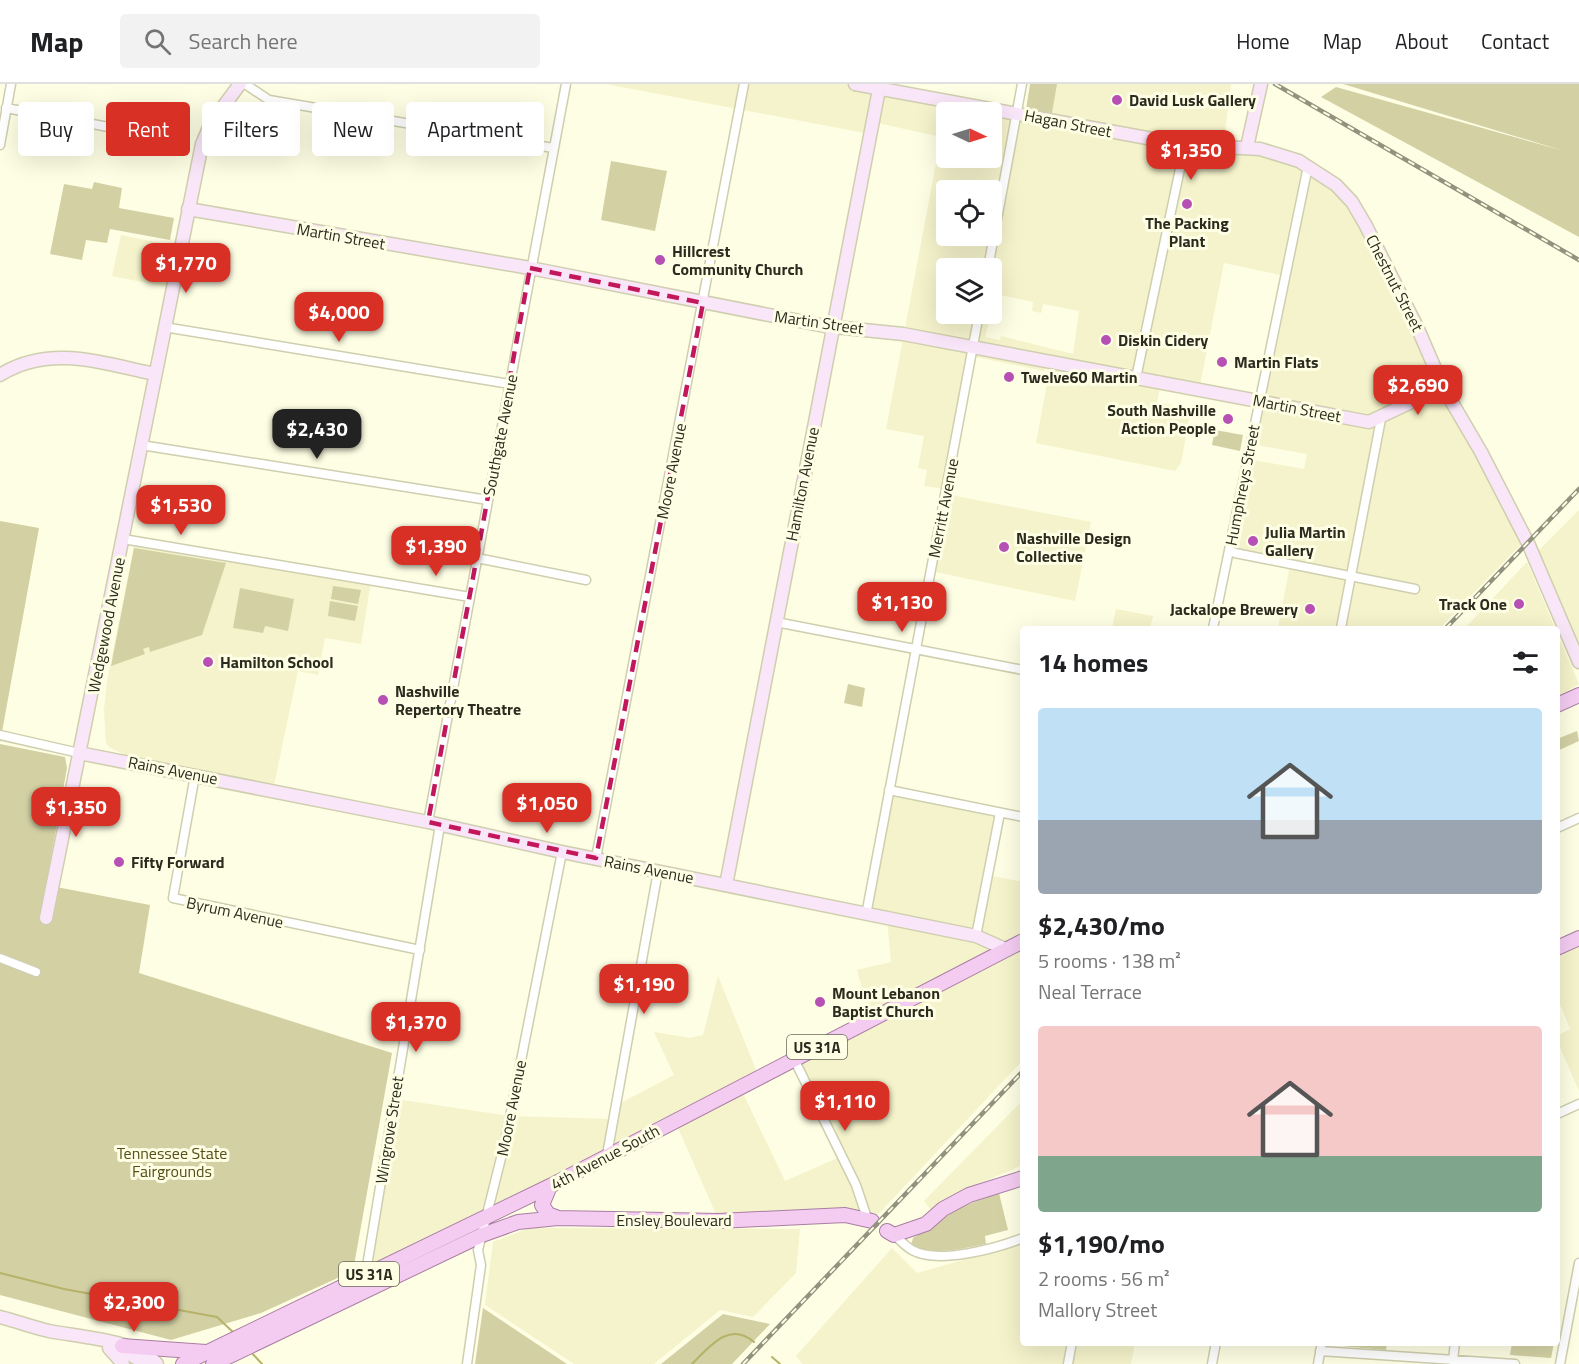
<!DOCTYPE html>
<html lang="en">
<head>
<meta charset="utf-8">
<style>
  body { margin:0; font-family:"Titillium Web",sans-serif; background:#f2f2f2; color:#202124; height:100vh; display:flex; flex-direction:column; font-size:22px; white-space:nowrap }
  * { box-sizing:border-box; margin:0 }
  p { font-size:20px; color:#757577 }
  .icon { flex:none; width:33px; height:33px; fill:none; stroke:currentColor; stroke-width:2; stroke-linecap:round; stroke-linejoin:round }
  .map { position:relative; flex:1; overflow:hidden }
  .drawer { position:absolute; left:1020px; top:542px; width:540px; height:720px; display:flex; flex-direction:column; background:#fff; border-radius:6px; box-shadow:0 6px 24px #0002 }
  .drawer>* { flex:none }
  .banner { position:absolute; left:18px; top:18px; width:570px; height:54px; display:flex; gap:12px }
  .needle { width:39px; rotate:94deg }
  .controls { position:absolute; left:936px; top:18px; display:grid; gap:12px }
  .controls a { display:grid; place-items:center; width:66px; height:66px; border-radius:6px; background:#fff; box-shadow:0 6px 24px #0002; font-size:30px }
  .price { position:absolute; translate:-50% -51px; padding:0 14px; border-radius:12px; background:#d93025; color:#fff; font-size:20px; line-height:39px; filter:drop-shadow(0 2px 3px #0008) }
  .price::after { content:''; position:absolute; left:50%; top:36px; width:18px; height:14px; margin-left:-9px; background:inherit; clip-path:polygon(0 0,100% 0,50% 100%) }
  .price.current { background:#222; color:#fff }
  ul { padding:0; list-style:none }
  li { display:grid; align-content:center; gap:12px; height:318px; padding:0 18px }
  li span { display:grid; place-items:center; height:186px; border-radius:6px; color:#555 }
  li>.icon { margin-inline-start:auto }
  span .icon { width:108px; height:108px; fill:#fffc; stroke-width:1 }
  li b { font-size:26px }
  h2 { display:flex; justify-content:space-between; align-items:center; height:72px; padding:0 18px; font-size:26px }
  .chip { padding:0 21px; border-radius:6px; background:#fff; box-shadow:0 6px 24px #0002; font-size:21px; line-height:54px }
  .chip.current { background:#d93025; color:#fff }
  header { display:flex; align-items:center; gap:36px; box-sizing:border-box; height:84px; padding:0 30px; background:#fff; border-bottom:2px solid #e0e0e0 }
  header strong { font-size:28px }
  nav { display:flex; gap:33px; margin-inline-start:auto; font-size:21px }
  .search { width:420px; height:54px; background:#f2f2f2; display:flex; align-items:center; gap:15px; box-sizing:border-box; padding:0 21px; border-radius:6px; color:#757577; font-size:22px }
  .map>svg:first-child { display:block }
  .built { fill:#f4f3cb; fill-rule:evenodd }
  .green { fill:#d3d1a4 }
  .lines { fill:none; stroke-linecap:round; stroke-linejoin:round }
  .stream { stroke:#b6b269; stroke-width:2 }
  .street-casing { stroke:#cfceae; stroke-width:11 }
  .secondary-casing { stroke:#cfceae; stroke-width:15 }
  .primary-casing { stroke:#a97ea3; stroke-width:16 }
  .street { stroke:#fff; stroke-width:8 }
  .secondary { stroke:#fae6f9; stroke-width:12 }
  .primary { stroke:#f4ccf2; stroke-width:14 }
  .rail-casing { stroke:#92927f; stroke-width:4.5 }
  .rail { stroke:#fefee4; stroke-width:2; stroke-dasharray:7; stroke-linecap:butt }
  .marked { fill:none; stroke:#c2185b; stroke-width:4.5; stroke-dasharray:12 8; stroke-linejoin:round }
  .poi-dot { fill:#b650b5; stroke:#fefee4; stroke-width:2 }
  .labels { text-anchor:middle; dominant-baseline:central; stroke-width:6; stroke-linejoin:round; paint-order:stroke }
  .shield { fill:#fefee4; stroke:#6a6a5a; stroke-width:1.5 }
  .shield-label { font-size:15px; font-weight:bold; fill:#2b2b1f }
  .poi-label { font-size:16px; font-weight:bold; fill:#2b2b1f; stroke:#fefee4; text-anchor:start }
  .street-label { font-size:16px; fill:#2b2b1f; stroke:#fefee4 }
  .park-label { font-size:16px; fill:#534f17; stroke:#fefee4 }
</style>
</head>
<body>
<header>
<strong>Map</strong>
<div class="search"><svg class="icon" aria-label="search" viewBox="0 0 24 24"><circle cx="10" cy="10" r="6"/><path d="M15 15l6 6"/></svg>Search here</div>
<nav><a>Home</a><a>Map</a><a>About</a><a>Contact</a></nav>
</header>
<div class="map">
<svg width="1579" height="1280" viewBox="0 0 1579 1280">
  <rect width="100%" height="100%" fill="#fefee4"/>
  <path class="built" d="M606,0H880L1033,32L1039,0H1231L1223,63L1286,71L1352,118L1526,455L1440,544H1278L1290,481L1229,466L1247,375L1304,385L1307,370L1250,360L1285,192L1224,179L1199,306L1161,299L1157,318L1191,325L1181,379L1175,387L1036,359L1051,278H1046L1044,287L971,272L946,405L924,402L927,386L918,384L924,352L886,345L941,53L873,38L870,50ZM946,28H992V74H946ZM946,106H992V152H946ZM946,184H992V224L995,210L1033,218L1032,227L1041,229L1043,220L1079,227L1073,270L1001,252L1000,256L985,253L992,228L946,230Z
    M121,151L180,163L172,204L112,192Z
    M945,410L1091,438L1075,517L931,487Z
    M1579,426V578L1533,472Z
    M135,457L371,497L361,560L325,554L318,591L298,587L274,701L126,671L110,664L106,659L104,626L107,597Z
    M1527,478L1555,544H1465Z
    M1116,525L1153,532L1150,544H1112Z
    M1557,549L1579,600L1557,613Z
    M889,706L1000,729L988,791L1023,798V976L872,1137H719L675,1037L365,1192L395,1015L510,1032L613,1035L615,1022L674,991L654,948L690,954L703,951L718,892L759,993L740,1003L785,1097L842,1072L794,975L871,935L857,886L891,878L887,835L866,831Z
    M1579,854V1007L1557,957V952L1570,945L1557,913V864Z
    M1023,1016V1081L964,1106L931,1126L924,1117Z
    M529,1144L800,1145L796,1189L753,1233L720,1226L654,1280H574L485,1221L493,1158Z
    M1023,1159V1258L1135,1259L1131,1280H802L796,1272L892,1164L917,1189Z"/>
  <path class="green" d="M1030,0H1057L1052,29L1026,25Z
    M1343,0H1579V153L1321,13L1336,3L1564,67Z
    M611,77L667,87L655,147L601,136Z
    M94,98L122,104L119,124L174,134L170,156L110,145L107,159L86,156L82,176L50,170L64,100L92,105Z
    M1215,346L1243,351L1240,367L1212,361Z
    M0,437L39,444L0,659Z
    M134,464L226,479L202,551L150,568L149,563L143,565L145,570L111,582Z
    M333,502L361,506L358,520L331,515Z
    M240,504L294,515L288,547L265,542L263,549L233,544Z
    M330,517L358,522L355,537L328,532Z
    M848,600L865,604L862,623L844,619Z
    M1577,647L1579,657L1557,667V655Z
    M0,660L65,673L67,684L46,801L150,821L139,889L392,969L353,1187L261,1229L171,1256L0,1211Z
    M999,1109L1008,1146L985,1152L986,1160C964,1164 932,1173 911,1161L913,1154L961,1123Z
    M483,1224L567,1280H475Z
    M723,1230L770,1240L732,1280H661Z
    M1512,1258L1554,1259L1551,1274L1510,1271Z
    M1328,1259H1387L1386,1266L1330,1261Z"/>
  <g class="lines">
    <path class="stream" d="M0,1189L64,1205L217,1233L234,1249
      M250,1267L262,1280
      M772,1273L780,1280
      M692,1280C710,1262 729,1237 754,1258"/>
    <defs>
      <path id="street" d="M245,0L269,16L553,64
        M6,24L114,44
        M0,61L11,0
        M988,184L1022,0
        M164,243L510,300
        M1136,294L1185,61
        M141,361L488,416
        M123,455L470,513
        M1229,466L1235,469L1415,505
        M477,474L586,496
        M776,538L1023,586
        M1213,544L1308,82
        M1341,544L1381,335
        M0,651L79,669
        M195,691L173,814L420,866
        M889,706L1023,733
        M428,738L566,0
        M1557,744L1579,734
        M596,774L744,0
        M866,831L979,230
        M976,852L1000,729
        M0,874L36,888
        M794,975L856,1101L867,1134
        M1557,1030L1579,1020
        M607,1071L658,787
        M894,1151C899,1155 905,1162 912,1166C938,1181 997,1164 1023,1154
        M365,1194L440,741
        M1320,1267L1515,1280
        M1453,1277L1455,1258
        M467,1280L481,1181L478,1166L505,1058L562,768
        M1068,1280L1072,1258
        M1212,1280L1216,1258
        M1318,1280L1322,1258
        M1560,1280L1579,1179"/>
      <path id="secondary" d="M855,0L1185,61L1260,65L1299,77L1336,101L1352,118L1365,140L1418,245L1443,303L1481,368L1528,459L1579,578
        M1247,63L1261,0
        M188,125L530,184L825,242L903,250L1369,338L1443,303
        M0,291C50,260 101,279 155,290
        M79,669L428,738L562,768L976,852L1005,865
        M726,801L880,0
        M46,834L202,60L211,39L240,0
        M0,1233C16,1237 32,1243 49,1247C79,1253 138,1256 157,1280
        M109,1264L123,1280
        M127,1269L147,1280"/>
      <path id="primary" d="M1557,621L1579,611
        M1557,864L1579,854
        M550,1102L542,1121L548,1130L558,1134
        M887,1147L894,1151L926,1140L943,1125L969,1111L1023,1094
        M122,1262L206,1268
        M183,1280L550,1102L1023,857
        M213,1280L482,1151L518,1138L558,1134L719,1137L845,1131L872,1137"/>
    </defs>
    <use href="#street" class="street-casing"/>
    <use href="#secondary" class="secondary-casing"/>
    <use href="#primary" class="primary-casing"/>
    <use href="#street" class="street"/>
    <use href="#secondary" class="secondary"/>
    <use href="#primary" class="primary"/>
    <defs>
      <path id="rail" d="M1275,0L1579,176
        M1446,544L1579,405
        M743,1280L1023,987"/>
    </defs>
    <use href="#rail" class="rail-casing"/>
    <use href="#rail" class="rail"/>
  </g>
  <path class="marked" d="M530,184L703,219L596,774L428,738Z"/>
  <g class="poi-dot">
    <circle cx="1117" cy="16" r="6"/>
    <circle cx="1187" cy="120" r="6"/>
    <circle cx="660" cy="176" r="6"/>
    <circle cx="1106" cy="256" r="6"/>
    <circle cx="1222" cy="278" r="6"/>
    <circle cx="1009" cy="293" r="6"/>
    <circle cx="1228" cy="335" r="6"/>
    <circle cx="1253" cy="457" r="6"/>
    <circle cx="1004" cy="463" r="6"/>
    <circle cx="1519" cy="520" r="6"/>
    <circle cx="1310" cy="525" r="6"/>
    <circle cx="208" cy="578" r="6"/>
    <circle cx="383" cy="616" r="6"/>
    <circle cx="119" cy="778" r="6"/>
    <circle cx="820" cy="918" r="6"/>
  </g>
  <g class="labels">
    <g class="shield">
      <rect x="787" y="951" width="60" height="24" rx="4.5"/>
      <rect x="339" y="1178" width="60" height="24" rx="4.5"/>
    </g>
    <g class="shield-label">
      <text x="817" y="963">US 31A</text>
      <text x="369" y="1190">US 31A</text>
    </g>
    <g class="poi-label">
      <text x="1129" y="16">David Lusk Gallery</text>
      <text x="1187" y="139" text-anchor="middle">The Packing<tspan x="1187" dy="18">Plant</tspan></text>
      <text x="672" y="167">Hillcrest<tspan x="672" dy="18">Community Church</tspan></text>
      <text x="1118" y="256">Diskin Cidery</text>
      <text x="1234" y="278">Martin Flats</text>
      <text x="1021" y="293">Twelve60 Martin</text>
      <text x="1216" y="326" text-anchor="end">South Nashville<tspan x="1216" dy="18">Action People</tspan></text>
      <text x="1265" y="448">Julia Martin<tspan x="1265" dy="18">Gallery</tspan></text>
      <text x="1016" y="454">Nashville Design<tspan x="1016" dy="18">Collective</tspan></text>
      <text x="1507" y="520" text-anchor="end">Track One</text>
      <text x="1298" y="525" text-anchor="end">Jackalope Brewery</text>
      <text x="220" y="578">Hamilton School</text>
      <text x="395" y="607">Nashville<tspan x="395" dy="18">Repertory Theatre</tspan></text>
      <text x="131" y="778">Fifty Forward</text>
      <text x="832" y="909">Mount Lebanon<tspan x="832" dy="18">Baptist Church</tspan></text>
    </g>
    <g class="street-label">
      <text transform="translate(1068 39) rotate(11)">Hagan Street</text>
      <text transform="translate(341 152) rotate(10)">Martin Street</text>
      <text transform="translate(1395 199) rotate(63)">Chestnut Street</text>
      <text transform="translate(819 238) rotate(8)">Martin Street</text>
      <text transform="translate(1297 324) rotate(11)">Martin Street</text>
      <text transform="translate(500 351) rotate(-79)">Southgate Avenue</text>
      <text transform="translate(671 387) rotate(-79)">Moore Avenue</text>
      <text transform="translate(802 400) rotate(-79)">Hamilton Avenue</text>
      <text transform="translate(1242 401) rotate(-79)">Humphreys Street</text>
      <text transform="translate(943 424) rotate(-79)">Merritt Avenue</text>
      <text transform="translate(106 541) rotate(-79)">Wedgewood Avenue</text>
      <text transform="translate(173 686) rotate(11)">Rains Avenue</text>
      <text transform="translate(649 785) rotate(11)">Rains Avenue</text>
      <text transform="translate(235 828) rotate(12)">Byrum Avenue</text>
      <text transform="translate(511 1024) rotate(-79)">Moore Avenue</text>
      <text transform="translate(389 1046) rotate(-81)">Wingrove Street</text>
      <text transform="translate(605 1073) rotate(-28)">4th Avenue South</text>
      <text x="674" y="1136">Ensley Boulevard</text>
    </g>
    <g class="park-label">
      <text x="172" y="1069">Tennessee State<tspan x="172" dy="18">Fairgrounds</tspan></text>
    </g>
  </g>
</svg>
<div class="controls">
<a><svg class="needle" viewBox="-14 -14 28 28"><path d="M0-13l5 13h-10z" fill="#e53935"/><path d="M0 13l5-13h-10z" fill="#757577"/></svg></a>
<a><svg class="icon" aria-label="locate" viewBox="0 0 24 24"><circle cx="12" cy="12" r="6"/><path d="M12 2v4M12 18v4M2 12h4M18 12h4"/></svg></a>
<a><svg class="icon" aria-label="layers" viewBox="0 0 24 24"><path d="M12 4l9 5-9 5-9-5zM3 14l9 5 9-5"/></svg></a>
</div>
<b class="price" style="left:1191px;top:97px">$1,350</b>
<b class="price" style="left:186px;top:210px">$1,770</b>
<b class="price" style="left:339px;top:259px">$4,000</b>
<b class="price" style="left:1418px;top:332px">$2,690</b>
<b class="price current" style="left:317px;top:376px">$2,430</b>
<b class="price" style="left:181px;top:452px">$1,530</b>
<b class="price" style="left:436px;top:493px">$1,390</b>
<b class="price" style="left:902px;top:549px">$1,130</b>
<b class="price" style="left:547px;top:750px">$1,050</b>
<b class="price" style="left:76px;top:754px">$1,350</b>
<b class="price" style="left:644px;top:931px">$1,190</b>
<b class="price" style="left:416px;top:969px">$1,370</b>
<b class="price" style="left:845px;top:1048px">$1,110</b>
<b class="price" style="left:134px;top:1249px">$2,300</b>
<div class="banner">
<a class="chip">Buy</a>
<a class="chip current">Rent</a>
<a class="chip">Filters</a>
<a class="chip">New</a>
<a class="chip">Apartment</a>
</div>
<section class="drawer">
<h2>14 homes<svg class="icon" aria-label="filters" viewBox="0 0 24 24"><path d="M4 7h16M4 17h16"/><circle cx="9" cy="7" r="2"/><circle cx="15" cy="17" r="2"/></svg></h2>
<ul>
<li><span style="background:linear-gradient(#bfe0f5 60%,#9aa5b1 0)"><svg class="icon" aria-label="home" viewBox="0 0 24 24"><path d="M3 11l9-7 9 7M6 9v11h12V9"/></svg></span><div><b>$2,430/mo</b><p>5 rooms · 138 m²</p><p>Neal Terrace</p></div></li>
<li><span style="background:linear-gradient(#f6c9c9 70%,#7fa58c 0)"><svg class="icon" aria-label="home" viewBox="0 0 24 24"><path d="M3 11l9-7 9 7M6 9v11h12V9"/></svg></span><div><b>$1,190/mo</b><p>2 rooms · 56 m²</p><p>Mallory Street</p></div></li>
</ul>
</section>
</div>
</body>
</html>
